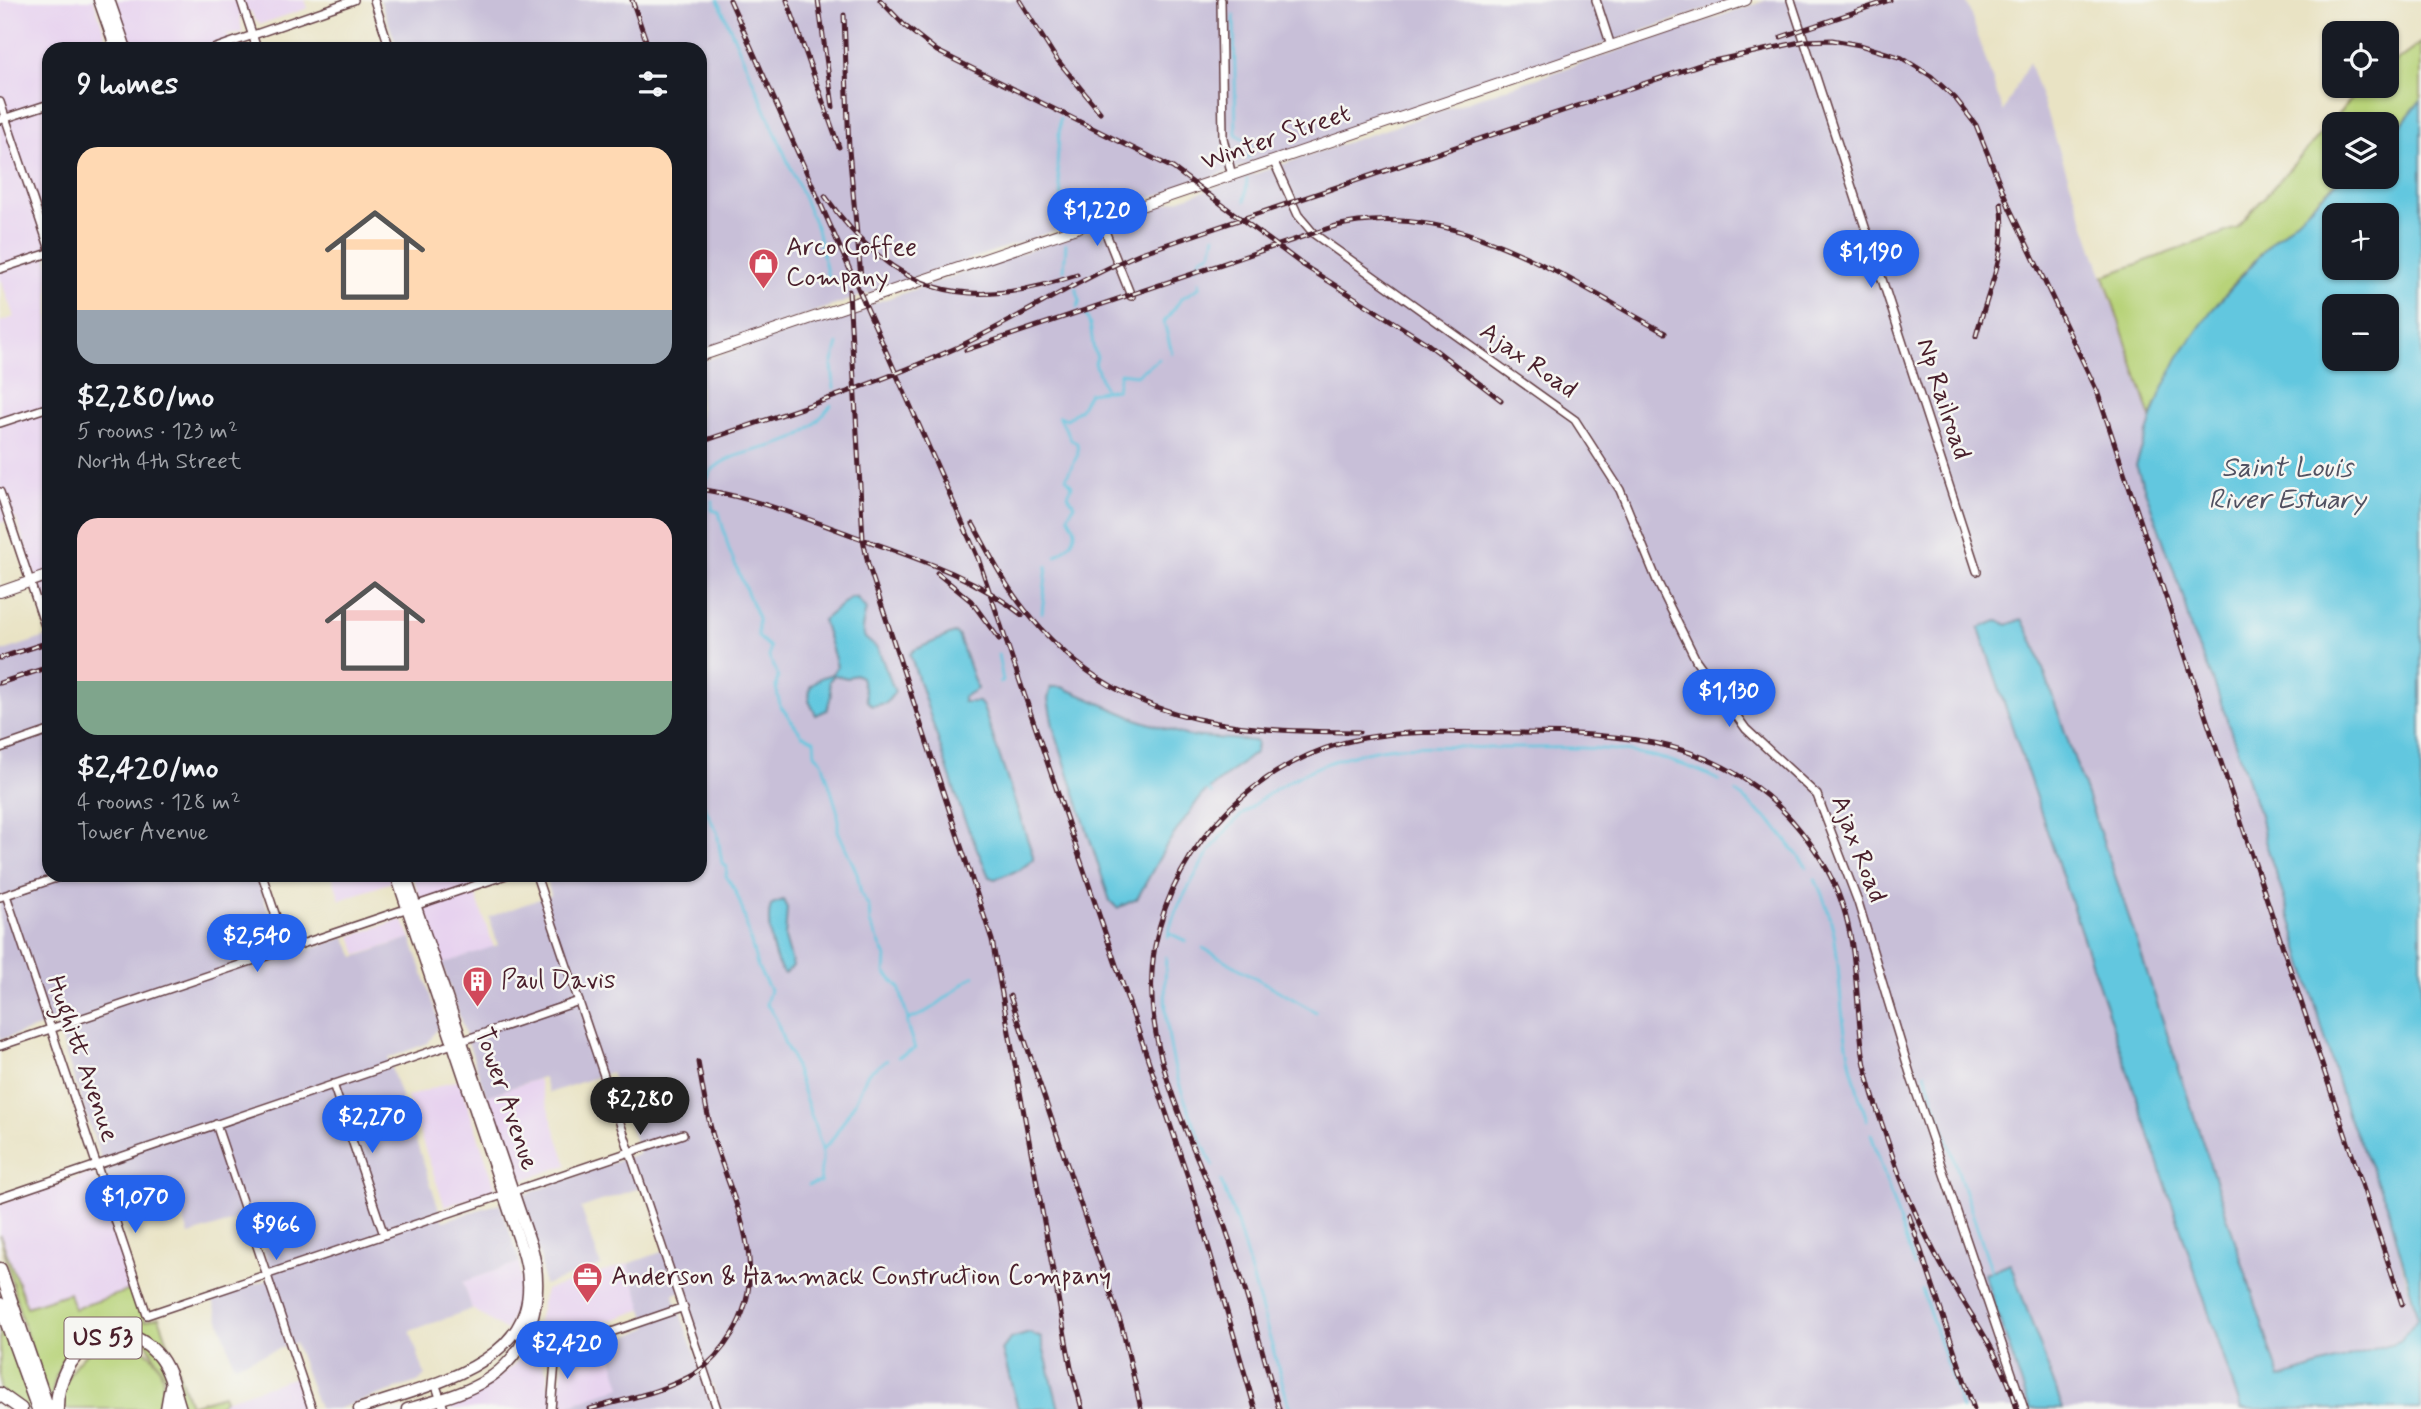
<!DOCTYPE html>
<html lang="en">
<head>
<meta charset="utf-8">
<style>
  body { margin:0; font-family:Mynerve,sans-serif; background:#20242c; color:#f1f3f6; height:100vh; display:flex; flex-direction:column; font-size:26px; white-space:nowrap }
  * { box-sizing:border-box; margin:0 }
  p { font-size:23px; color:#9ea1a6 }
  .icon { flex:none; width:38px; height:38px; fill:none; stroke:currentColor; stroke-width:2; stroke-linecap:round; stroke-linejoin:round }
  .map { position:relative; flex:1; overflow:hidden }
  .drawer { position:absolute; left:42px; top:42px; width:665px; height:840px; display:flex; flex-direction:column; background:#171b24; border-radius:21px; box-shadow:0 2px 5px #0004 }
  .drawer>* { flex:none }
  .fabs { position:absolute; left:2322px; top:21px; display:grid; gap:14px }
  .fabs a { display:grid; place-items:center; width:77px; height:77px; border-radius:14px; background:#171b24; box-shadow:0 2px 5px #0004; font-size:35px }
  .price { position:absolute; translate:-50% -60px; padding:0 16px; border-radius:24px; background:#2563eb; color:#fff; font-size:23px; line-height:46px; filter:drop-shadow(0 2px 4px #0008) }
  .price::after { content:''; position:absolute; left:50%; top:42px; width:21px; height:16px; margin-left:-10px; background:inherit; clip-path:polygon(0 0,100% 0,50% 100%) }
  .price.selected { background:#222; color:#fff }
  ul { padding:0; list-style:none }
  li { display:grid; align-content:center; gap:14px; height:371px; padding:0 35px }
  li span { display:grid; place-items:center; height:217px; border-radius:21px; color:#555 }
  li>.icon { margin-inline-start:auto }
  span .icon { width:126px; height:126px; fill:#fffc; stroke-width:1 }
  li b { font-size:30px }
  h2 { display:flex; justify-content:space-between; align-items:center; height:84px; padding:0 35px; font-size:30px }
  .map>svg:first-child { display:block }
  .built { fill:#e7d2ef }
  .industrial { fill:#c8bfd8; fill-rule:evenodd }
  .green { fill:#b8d379; stroke:#817952; stroke-width:2 }
  .water { fill:#62c7df; stroke:#567385; stroke-width:2; fill-rule:evenodd }
  .lines { fill:none; stroke-linecap:round; stroke-linejoin:round }
  .stream { stroke:#62c7df; stroke-width:2.5 }
  .street-casing { stroke:#623c42; stroke-width:10 }
  .secondary-casing { stroke:#623c42; stroke-width:12 }
  .primary-casing { stroke:#623c42; stroke-width:13 }
  .highway-casing { stroke:#623c42; stroke-width:15 }
  .street { stroke:#fff; stroke-width:7 }
  .secondary { stroke:#fff; stroke-width:10 }
  .primary { stroke:#fff; stroke-width:10 }
  .highway { stroke:#fff; stroke-width:12 }
  .rail-casing { stroke:#4a1f2b; stroke-width:5 }
  .rail { stroke:#f6f6f2; stroke-width:2.5; stroke-dasharray:8; stroke-linecap:butt }
  .labels { text-anchor:middle; dominant-baseline:central; stroke-width:5; stroke-linejoin:round; paint-order:stroke }
  .shield { fill:#f6f6f2; stroke:#7e6067; stroke-width:2 }
  .shield-label { font-size:24px; font-weight:bold; fill:#4a1f2b }
  .street-label { font-size:26px; fill:#4a1f2b; stroke:#f6f6f2 }
  .poi-label { font-size:26px; fill:#4a1f2b; stroke:#f6f6f2; text-anchor:start }
  .water-label { font-size:28px; font-style:italic; fill:#515161; stroke:#f6f6f2 }
</style>
</head>
<body>
<div class="map">
<svg width="2421" height="1409" viewBox="0 0 2421 1409">
  <rect width="100%" height="100%" fill="#f6f6f2"/>
  <filter id="ink" filterUnits="userSpaceOnUse"><feTurbulence type="fractalNoise" baseFrequency=".0143" numOctaves="2"/><feDisplacementMap in="SourceGraphic" scale="14" xChannelSelector="R" yChannelSelector="G"/><feConvolveMatrix kernelMatrix="1 2 1 2 8 2 1 2 1" color-interpolation-filters="sRGB"/></filter>
  <filter id="wash" filterUnits="userSpaceOnUse"><feTurbulence type="fractalNoise" baseFrequency=".00686" numOctaves="4" result="noise"/><feDisplacementMap in="SourceGraphic" scale="28" xChannelSelector="R" yChannelSelector="G"/><feGaussianBlur stdDeviation="1.57" result="paint"/><feColorMatrix in="noise" values="0 0 0 0 0 0 0 0 0 0 0 0 0 0 0 0 0 1.4 0 .05"/><feComposite in="paint" operator="in"/></filter>
  <g filter="url(#wash)">
    <rect width="100%" height="100%" fill="#e9e3c4"/>
    <path class="built" d="M0,0H94L110,49H49V247L44,249L49,263V616L16,518L0,523V322L14,317L0,278Z
      M115,0H305L308,8L261,24L254,19L251,11L240,15L242,33L227,34L232,48L245,45L251,49H131Z
      M332,875H390L392,882L340,900Z
      M412,875H491L471,882L494,947L442,964Z
      M402,919L411,938L358,955L351,936Z
      M459,1079L496,1189L445,1207L407,1097Z
      M538,1079L567,1165L517,1182L486,1096Z
      M94,1172L133,1289L74,1309L69,1293L27,1307L0,1235V1204Z
      M520,1262L521,1296L506,1331L472,1309L463,1282Z
      M628,1264L644,1309L555,1339H545L539,1334L537,1326L545,1290Z
      M608,1345L622,1387L559,1409H450L454,1399L494,1381L520,1359L532,1357L543,1364L548,1374V1387L560,1383L564,1361Z
      M295,1377L306,1409H216L225,1400Z"/>
    <path class="industrial" d="M380,0H1734L700,351V49H398Z
      M1767,0H1966L2003,112L2029,62L2151,418L2136,466L2183,596L2191,631L2213,680L2261,818L2265,841L2286,904L2348,1117L2387,1204L2406,1282L2418,1318L2400,1341L2280,1379L2121,893L2034,643L2022,619L2007,625L1979,628L2241,1409H2063L2010,1264L1984,1275L2030,1409H717L720,1407L712,1384L706,1387L713,1409H559L621,1387L608,1345L649,1327L628,1264L670,1249L648,1185L581,1208L601,1266L544,1285L540,1256L521,1196L639,1153L611,1072L549,1093L543,1077L486,1096L442,964L498,945L489,917L551,895L545,875H700V362ZM683,1291L703,1357L697,1359L673,1294Z
      M49,636V875H282L259,883L284,958L345,937L355,957L411,938L440,1024L428,1043L388,1058L443,1221L500,1203L520,1262L463,1282L472,1309L410,1331L425,1375L420,1381L337,1409H319L295,1343L234,1365L212,1298L273,1278L252,1215L189,1235L175,1194L119,1213L55,1022L0,1040V652Z"/>
    <path class="green" d="M2421,43V100L2387,142V124H2334V177H2346C2326,188 2311,206 2295,223C2288,230 2278,235 2271,243C2222,295 2176,350 2151,418L2104,276L2237,228L2363,86H2387V68Z
      M0,1235L27,1307L69,1293L74,1309L133,1289L145,1321L159,1317L190,1405L223,1395L225,1400L216,1409H183L144,1338C127,1338 109,1335 93,1337C62,1340 51,1384 51,1409L22,1321Z
      M0,1313L34,1409H24L0,1390Z
      M121,1340C159,1350 167,1372 163,1409H61C63,1372 83,1344 121,1340Z"/>
    <path class="water" d="M2421,100V1409H2241L1979,628L1999,620L2007,625L2022,619L2034,643L2121,893L2280,1378L2400,1341L2418,1318L2387,1204L2348,1117L2286,904L2265,841L2261,818L2213,680L2191,631L2183,596L2136,465L2160,395L2178,358L2211,311L2270,244L2337,182L2346,177H2387V142ZM2334,215H2387V268H2334ZM2387,306V359H2334V306Z
      M851,597L857,598L866,609L862,628L865,638L878,649L895,692L886,703L872,706L867,701L861,677L855,674L847,678L834,675L829,681L831,695L827,710L816,715L809,701L810,687L820,678L832,674L837,666L823,620Z
      M954,633L958,635L977,689L963,697V702H979L983,707L1033,856V860L1019,870L995,879L989,877L963,816L910,654L914,650Z
      M1051,687H1062L1139,720L1188,736L1257,741L1256,752L1201,796L1166,846L1137,899L1117,908L1110,901L1053,726L1048,699Z
      M783,900L787,908L785,938L793,966L785,974C773,965 764,916 772,904Z
      M2010,1263L2063,1409H2030L1984,1274Z
      M1030,1333L1041,1338L1059,1409H1018L1002,1350L1010,1339Z"/>
    <g class="lines">
      <path class="stream" d="M718,0L817,229L829,282
        M1234,15L1236,134L1252,145L1248,158
        M1245,201L1247,179
        M1059,221L1064,211L1057,167L1060,118
        M1196,267L1201,257L1211,253L1215,236
        M1064,270L1066,244
        M1076,288L1080,301L1077,308
        M1086,316C1095,329 1089,344 1097,357L1095,363L1104,388
        M1172,353L1164,322L1182,298L1200,287L1199,282
        M834,388L832,365L838,344
        M707,479C717,450 776,451 799,436C810,429 824,415 831,405
        M713,501L712,510L719,512L729,550L758,618V637L770,647L769,657L778,675L776,687L780,705L802,735L814,740L815,754L822,761L838,813V831L857,873L861,894L869,907L870,923L886,957L885,973L899,987L908,1020
        M1056,556C1064,550 1079,539 1074,527C1072,523 1069,520 1068,516L1074,505L1068,495L1072,485L1066,478L1078,454L1077,443L1071,440L1059,416L1067,419L1080,409L1089,393L1117,389L1120,373L1136,375L1159,359
        M1042,613L1047,566
        M998,654L1003,681L1000,682
        M1208,790L1212,794
        M1736,792L1774,825L1807,867
        M700,798L717,832L722,863L727,867L726,876C745,901 747,935 758,967C761,975 766,982 770,990L766,1004C783,1023 777,1035 791,1055L821,1145C825,1165 818,1167 821,1182L809,1185
        M1815,879C1840,930 1836,957 1842,1010C1846,1048 1854,1084 1867,1120
        M1169,933L1186,941
        M1168,937C1171,915 1186,893 1196,874C1232,804 1310,759 1387,748C1427,743 1470,749 1509,748C1589,748 1646,743 1720,781
        M1203,948L1316,1012
        M1166,957C1161,1042 1177,1091 1213,1166
        M898,1057L915,1049L907,1025L908,1020C934,1011 951,992 974,976
        M1925,1073L1992,1272
        M1871,1134L1914,1266
        M823,1149L832,1140L854,1104L868,1073L887,1060
        M1221,1181L1237,1223L1290,1409
        M1922,1290L1962,1409"/>
    </g>
  </g>
  <g filter="url(#ink)">
    <g class="lines">
      <defs>
        <path id="street" d="M241,0L257,49
          M374,0L390,49
          M1221,0L1223,138L1232,176
          M1596,0L1611,46
          M1791,0L1977,571
          M213,49L354,0
          M0,102L49,247
          M0,120L49,104
          M1274,162L1298,215L1314,234L1575,420L1620,490L1658,583L1696,660L1746,729L1817,795L1858,902L1912,1080L2024,1409
          M1101,221L1131,296
          M0,269L49,253
          M0,423L49,407
          M0,492L49,638
          M0,748L49,731
          M262,875L287,949
          M536,875L717,1409
          M6,895L147,1315L683,1134
          M0,897L65,875
          M0,1046L506,875
          M333,1084L384,1235
          M216,1124L312,1409
          M0,1198L579,1001
          M520,1337L542,1349H562L684,1307
          M435,1383L444,1409
          M551,1409L556,1350"/>
        <path id="secondary" d="M700,356L1746,0
          M0,592L49,575"/>
        <path id="primary" d="M99,0L116,49
          M109,0L126,49
          M405,875L531,1244C547,1297 531,1357 479,1384C457,1396 431,1402 407,1409
          M359,1409C437,1382 557,1361 522,1249L396,875"/>
        <path id="highway" d="M0,1269L48,1409
          M0,1304L38,1409
          M0,1394L21,1409
          M57,1409C56,1354 113,1306 157,1354C170,1368 174,1391 180,1409
          M167,1409L171,1386"/>
      </defs>
      <use href="#street" class="street-casing"/>
      <use href="#secondary" class="secondary-casing"/>
      <use href="#primary" class="primary-casing"/>
      <use href="#highway" class="highway-casing"/>
      <use href="#street" class="street"/>
      <use href="#secondary" class="secondary"/>
      <use href="#primary" class="primary"/>
      <use href="#highway" class="highway"/>
      <defs>
        <path id="rail" d="M632,0L649,49
          M730,0L978,558L1190,1183L1255,1409
          M787,0L839,147
          M818,0L833,107
          M880,0L905,26L937,51L1173,168L1303,265L1425,342L1501,400
          M1019,0L1055,57L1100,112
          M844,15L849,150L861,277
          M1781,37L1890,0
          M1704,63L1805,41L1832,40L1860,45L1902,58L1931,76L1955,98L1976,125L2010,209L2097,391L2402,1304
          M825,196C895,295 965,313 1077,275
          M849,291L863,539L868,564L992,940L1071,1368L1082,1409
          M1976,336C1988,290 2009,251 2001,203
          M966,350L1332,227C1455,197 1562,277 1665,333
          M700,442C786,413 873,386 956,348C1019,318 1077,280 1141,253L1711,61
          M700,489C754,498 803,517 854,536C912,557 973,575 1022,615
          M973,524C989,553 1004,584 1025,610C1114,723 1227,732 1359,732
          M937,573L971,601L999,639
          M0,658L49,642
          M0,683L49,667
          M1010,996L1122,1327L1141,1409
          M1909,1215L1974,1409
          M590,1409C625,1399 664,1392 696,1373C711,1363 723,1349 732,1334C771,1271 736,1208 716,1146C707,1119 703,1090 698,1062
          M1279,1409C1261,1349 1246,1287 1225,1227C1192,1136 1137,1047 1155,946C1174,842 1261,757 1364,738C1414,729 1466,733 1516,733C1625,733 1726,738 1800,830C1863,907 1851,965 1863,1054C1868,1085 1879,1115 1889,1145C1902,1187 1929,1246 1952,1283C1977,1325 2004,1361 2017,1409"/>
      </defs>
      <use href="#rail" class="rail-casing"/>
      <use href="#rail" class="rail"/>
    </g>
  </g>
  <defs>
    <symbol id="shop-pin" viewBox="-11 -11 22 30"><path d="M0 17L-7.5 6A9.5 9.5 0 1 1 7.5 6Z" fill="#d1495b" stroke="#f6f6f2"/><path d="M-5-2.5h2.3a2.7 3.5 0 0 1 5.4 0H5L5.5 6h-11ZM-1.5-2.5h3a1.5 2.3 0 0 0-3 0Z" fill="#fff"/></symbol>
    <symbol id="building-pin" viewBox="-11 -11 22 30"><path d="M0 17L-7.5 6A9.5 9.5 0 1 1 7.5 6Z" fill="#d1495b" stroke="#f6f6f2"/><path d="M-4-6H4V6H1V3H-1V6H-4ZM-2.5-4.3h1.7v1.8h-1.7ZM.8-4.3h1.7v1.8H.8ZM-2.5-1h1.7V.8h-1.7ZM.8-1h1.7V.8H.8Z" fill="#fff"/></symbol>
    <symbol id="office-pin" viewBox="-11 -11 22 30"><path d="M0 17L-7.5 6A9.5 9.5 0 1 1 7.5 6Z" fill="#d1495b" stroke="#f6f6f2"/><path d="M-6-3h4V-5.5h4V-3h4V5H-6ZM-1-4.5V-3h2v-1.5ZM-6 0V1H6V0Z" fill="#fff"/></symbol>
  </defs>
  <g fill-rule="evenodd">
    <use href="#shop-pin" x="746" y="246" width="35" height="47"/>
    <use href="#building-pin" x="460" y="964" width="35" height="47"/>
    <use href="#office-pin" x="570" y="1260" width="35" height="47"/>
  </g>
  <g class="labels">
    <rect class="shield" x="64.5" y="1317.5" width="77" height="41" rx="5"/>
    <g class="shield-label">
      <text x="103" y="1338">US 53</text>
    </g>
    <g class="street-label">
      <text transform="translate(1276 138) rotate(-19)">Winter Street</text>
      <text transform="translate(1528 361) rotate(35)">Ajax Road</text>
      <text transform="translate(1943 399) rotate(72)">Np Railroad</text>
      <text transform="translate(1858 849) rotate(69)">Ajax Road</text>
      <text transform="translate(82 1059) rotate(71)">Hughitt Avenue</text>
      <text transform="translate(506 1099) rotate(71)">Tower Avenue</text>
    </g>
    <g class="poi-label">
      <text x="786" y="248">Arco Coffee<tspan x="786" dy="30">Company</tspan></text>
      <text x="501" y="981">Paul Davis</text>
      <text x="611" y="1277">Anderson &amp; Hammack Construction Company</text>
    </g>
    <g class="water-label">
      <text x="2287" y="468">Saint Louis<tspan x="2287" dy="32">River Estuary</tspan></text>
    </g>
  </g>
</svg>
<div class="fabs">
<a><svg class="icon" aria-label="locate" viewBox="0 0 24 24"><circle cx="12" cy="12" r="6"/><path d="M12 2v4M12 18v4M2 12h4M18 12h4"/></svg></a>
<a><svg class="icon" aria-label="layers" viewBox="0 0 24 24"><path d="M12 4l9 5-9 5-9-5zM3 14l9 5 9-5"/></svg></a>
<a>+</a>
<a>−</a>
</div>
<b class="price" style="left:1097px;top:248px">$1,220</b>
<b class="price" style="left:1871px;top:290px">$1,190</b>
<b class="price" style="left:1729px;top:729px">$1,130</b>
<b class="price" style="left:257px;top:974px">$2,540</b>
<b class="price selected" style="left:640px;top:1137px">$2,280</b>
<b class="price" style="left:372px;top:1155px">$2,270</b>
<b class="price" style="left:135px;top:1235px">$1,070</b>
<b class="price" style="left:276px;top:1262px">$966</b>
<b class="price" style="left:567px;top:1381px">$2,420</b>
<section class="drawer">
<h2>9 homes<svg class="icon" aria-label="filters" viewBox="0 0 24 24"><path d="M4 7h16M4 17h16"/><circle cx="9" cy="7" r="2"/><circle cx="15" cy="17" r="2"/></svg></h2>
<ul>
<li><span style="background:linear-gradient(#ffd9b3 75%,#9aa5b1 0)"><svg class="icon" aria-label="home" viewBox="0 0 24 24"><path d="M3 11l9-7 9 7M6 9v11h12V9"/></svg></span><div><b>$2,280/mo</b><p>5 rooms · 123 m²</p><p>North 4th Street</p></div></li>
<li><span style="background:linear-gradient(#f6c9c9 75%,#7fa58c 0)"><svg class="icon" aria-label="home" viewBox="0 0 24 24"><path d="M3 11l9-7 9 7M6 9v11h12V9"/></svg></span><div><b>$2,420/mo</b><p>4 rooms · 128 m²</p><p>Tower Avenue</p></div></li>
</ul>
</section>
</div>
</body>
</html>
